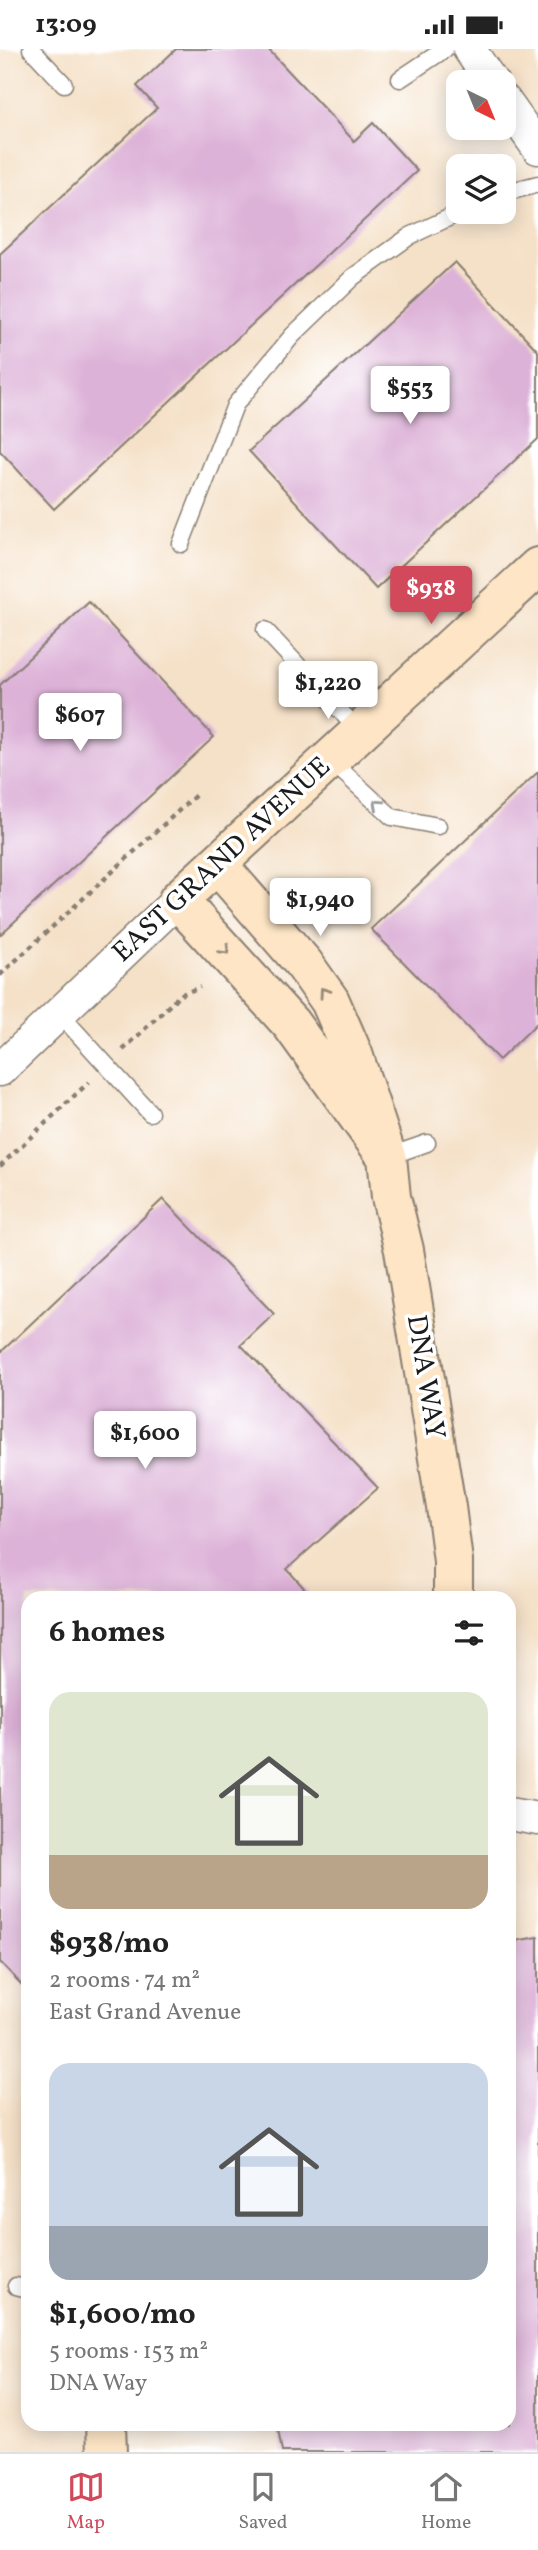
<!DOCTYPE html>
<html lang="en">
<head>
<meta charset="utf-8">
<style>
  body { margin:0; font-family:Vollkorn,serif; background:#f2f2f2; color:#222; height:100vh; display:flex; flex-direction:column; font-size:26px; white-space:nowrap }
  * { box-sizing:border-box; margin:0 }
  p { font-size:23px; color:#767676 }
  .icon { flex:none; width:38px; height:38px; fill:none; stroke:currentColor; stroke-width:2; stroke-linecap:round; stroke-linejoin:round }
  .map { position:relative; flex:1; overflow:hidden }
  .sheet { position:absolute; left:21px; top:1542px; width:495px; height:840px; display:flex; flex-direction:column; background:#fff; border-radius:21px; box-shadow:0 4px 18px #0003 }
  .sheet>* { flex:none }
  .needle { width:46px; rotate:137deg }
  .controls { position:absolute; left:446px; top:21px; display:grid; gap:14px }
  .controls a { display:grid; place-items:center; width:70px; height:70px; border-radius:14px; background:#fff; box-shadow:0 4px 18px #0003; font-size:35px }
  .price { position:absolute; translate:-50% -60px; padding:0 16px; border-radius:7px; background:#fff; color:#222; font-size:23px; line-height:46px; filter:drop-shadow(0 2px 4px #0008) }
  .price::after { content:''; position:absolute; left:50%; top:42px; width:21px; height:16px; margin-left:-10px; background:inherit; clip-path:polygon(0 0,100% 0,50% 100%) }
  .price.selected { background:#d1495b; color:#fff }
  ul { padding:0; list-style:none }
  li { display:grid; align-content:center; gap:14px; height:371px; padding:0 28px }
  li span { display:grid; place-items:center; height:217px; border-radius:21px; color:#555 }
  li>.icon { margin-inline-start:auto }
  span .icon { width:126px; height:126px; fill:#fffc; stroke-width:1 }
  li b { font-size:30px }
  h2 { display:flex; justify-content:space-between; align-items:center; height:84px; padding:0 28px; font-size:30px }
  .status { display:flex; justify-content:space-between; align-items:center; height:49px; padding:0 35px; background:#fff; direction:ltr }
  .status svg { height:19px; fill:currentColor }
  .tab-bar { display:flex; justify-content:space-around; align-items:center; height:98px; border-top:2px solid #e0e0e0; background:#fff; font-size:19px; color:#767676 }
  .tab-bar a { display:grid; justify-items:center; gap:4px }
  .tab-bar .selected { color:#d1495b }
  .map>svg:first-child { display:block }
  .building { fill:#ddb2d8 }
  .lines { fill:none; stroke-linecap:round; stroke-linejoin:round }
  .service-casing { stroke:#887e72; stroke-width:19 }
  .minor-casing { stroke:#887e72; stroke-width:35 }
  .secondary-casing { stroke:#887e72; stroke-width:42 }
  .path { stroke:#887e72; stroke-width:4.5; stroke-dasharray:5 5; stroke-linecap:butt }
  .service { stroke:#fff; stroke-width:16 }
  .minor { stroke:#fff; stroke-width:32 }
  .secondary { stroke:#fde5c5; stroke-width:38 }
  .oneway { stroke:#999 }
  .oneway2 { stroke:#988b79 }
  .labels { text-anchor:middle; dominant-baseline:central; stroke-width:7; stroke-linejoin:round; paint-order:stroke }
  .street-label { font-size:28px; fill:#1c1c1c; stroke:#fff }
</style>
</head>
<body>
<div class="status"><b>13:09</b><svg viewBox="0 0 49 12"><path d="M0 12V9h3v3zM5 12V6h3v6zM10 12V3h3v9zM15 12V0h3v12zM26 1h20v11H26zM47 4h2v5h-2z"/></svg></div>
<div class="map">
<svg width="538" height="2403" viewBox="0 0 538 2403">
  <rect width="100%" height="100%" fill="#fff"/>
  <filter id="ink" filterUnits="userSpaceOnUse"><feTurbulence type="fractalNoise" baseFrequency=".0143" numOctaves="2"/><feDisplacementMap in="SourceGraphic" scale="14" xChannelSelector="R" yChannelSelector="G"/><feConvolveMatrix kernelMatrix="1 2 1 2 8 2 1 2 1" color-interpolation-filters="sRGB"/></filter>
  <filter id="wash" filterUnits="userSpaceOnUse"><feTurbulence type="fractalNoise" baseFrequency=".00686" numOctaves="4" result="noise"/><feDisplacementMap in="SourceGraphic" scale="28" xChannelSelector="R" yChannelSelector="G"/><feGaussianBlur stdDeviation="1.57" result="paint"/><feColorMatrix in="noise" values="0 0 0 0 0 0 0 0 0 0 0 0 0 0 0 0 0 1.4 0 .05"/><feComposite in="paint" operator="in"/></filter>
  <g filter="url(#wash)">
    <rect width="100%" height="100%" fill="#f5e1c8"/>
    <g id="blocks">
      <path class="building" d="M176,0H268L354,92L373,74L417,122L54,460L0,402V205L157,59L137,37Z
        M455,213L538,302V390L376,540L249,402Z
        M89,553L214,688L0,886V636Z
        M538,723V973L499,1011L371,880Z
        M163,1150L274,1265L241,1296L378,1439L287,1520L313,1549H28V1942L0,1913V1304Z
        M538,1888V2403H282L277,2375H509V1893Z"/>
    </g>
  </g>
  <g filter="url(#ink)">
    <use href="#blocks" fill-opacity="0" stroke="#887e72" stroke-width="2"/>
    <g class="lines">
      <defs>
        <path id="service" d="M31,0L64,35
          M400,30L445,0
          M504,144L538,135
          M181,495L235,356L292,287L353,228L410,187L461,163
          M265,581L360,683
          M330,711L392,768L438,777
          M59,964L150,1064
          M387,1108L427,1094
          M16,2237L28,2240"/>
        <path id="minor" d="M469,0L492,33
          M504,51L538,99
          M0,1021L178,851
          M509,1765L538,1770"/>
        <path id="secondary" d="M217,815L304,915L330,952L353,1005L387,1108L391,1148L404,1201L446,1458L453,1512V1549
          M387,1108L291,975L178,851L538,518
          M106,2375L107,2403"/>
      </defs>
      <use href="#service" class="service-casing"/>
      <use href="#minor" class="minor-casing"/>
      <use href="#secondary" class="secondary-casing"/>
      <path class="path" d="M0,926L198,744
        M123,1001L180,946L200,938
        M0,1117L89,1033"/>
      <use href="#service" class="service"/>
      <use href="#minor" class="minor"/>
      <use href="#secondary" class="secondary"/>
    </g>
    <defs><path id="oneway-chevron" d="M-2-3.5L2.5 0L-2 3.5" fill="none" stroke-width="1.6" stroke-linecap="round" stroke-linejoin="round" transform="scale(1.75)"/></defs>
    <use class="oneway" href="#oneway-chevron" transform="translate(378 755) rotate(-138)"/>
    <g class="oneway2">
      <use href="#oneway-chevron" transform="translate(225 901) rotate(47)"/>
      <use href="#oneway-chevron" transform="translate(324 943) rotate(-125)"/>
    </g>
  </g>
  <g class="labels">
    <g class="street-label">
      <text transform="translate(222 811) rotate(-43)">EAST GRAND AVENUE</text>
      <text transform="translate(425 1328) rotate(81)">DNA WAY</text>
    </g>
  </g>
</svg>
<div class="controls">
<a><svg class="needle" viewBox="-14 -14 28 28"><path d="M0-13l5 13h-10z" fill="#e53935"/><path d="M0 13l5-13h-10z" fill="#767676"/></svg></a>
<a><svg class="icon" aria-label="layers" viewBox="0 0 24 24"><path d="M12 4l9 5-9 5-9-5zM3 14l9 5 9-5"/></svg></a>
</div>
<b class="price" style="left:410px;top:377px">$553</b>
<b class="price selected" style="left:431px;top:577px">$938</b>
<b class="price" style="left:328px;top:672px">$1,220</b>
<b class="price" style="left:80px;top:704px">$607</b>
<b class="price" style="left:320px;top:889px">$1,940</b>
<b class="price" style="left:145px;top:1422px">$1,600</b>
<section class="sheet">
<h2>6 homes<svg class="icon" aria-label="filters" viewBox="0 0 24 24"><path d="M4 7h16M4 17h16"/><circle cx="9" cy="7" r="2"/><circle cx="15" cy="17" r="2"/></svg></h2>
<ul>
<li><span style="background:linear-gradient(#dfe7d0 75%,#b9a48a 0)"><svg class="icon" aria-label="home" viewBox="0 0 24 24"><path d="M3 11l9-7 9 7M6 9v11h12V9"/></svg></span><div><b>$938/mo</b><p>2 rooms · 74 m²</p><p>East Grand Avenue</p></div></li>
<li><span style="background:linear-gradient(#c9d6e8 75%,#9aa5b1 0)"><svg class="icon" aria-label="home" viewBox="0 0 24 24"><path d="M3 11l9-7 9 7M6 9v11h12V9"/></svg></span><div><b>$1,600/mo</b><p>5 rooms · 153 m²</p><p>DNA Way</p></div></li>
</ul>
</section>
</div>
<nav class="tab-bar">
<a class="selected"><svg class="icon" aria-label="map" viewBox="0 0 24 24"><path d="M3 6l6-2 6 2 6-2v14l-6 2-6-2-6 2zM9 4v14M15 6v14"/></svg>Map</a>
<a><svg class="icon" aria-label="saved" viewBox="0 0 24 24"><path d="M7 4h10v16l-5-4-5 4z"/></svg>Saved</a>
<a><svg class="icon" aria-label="home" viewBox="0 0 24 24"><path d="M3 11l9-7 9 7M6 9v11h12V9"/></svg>Home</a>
</nav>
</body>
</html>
